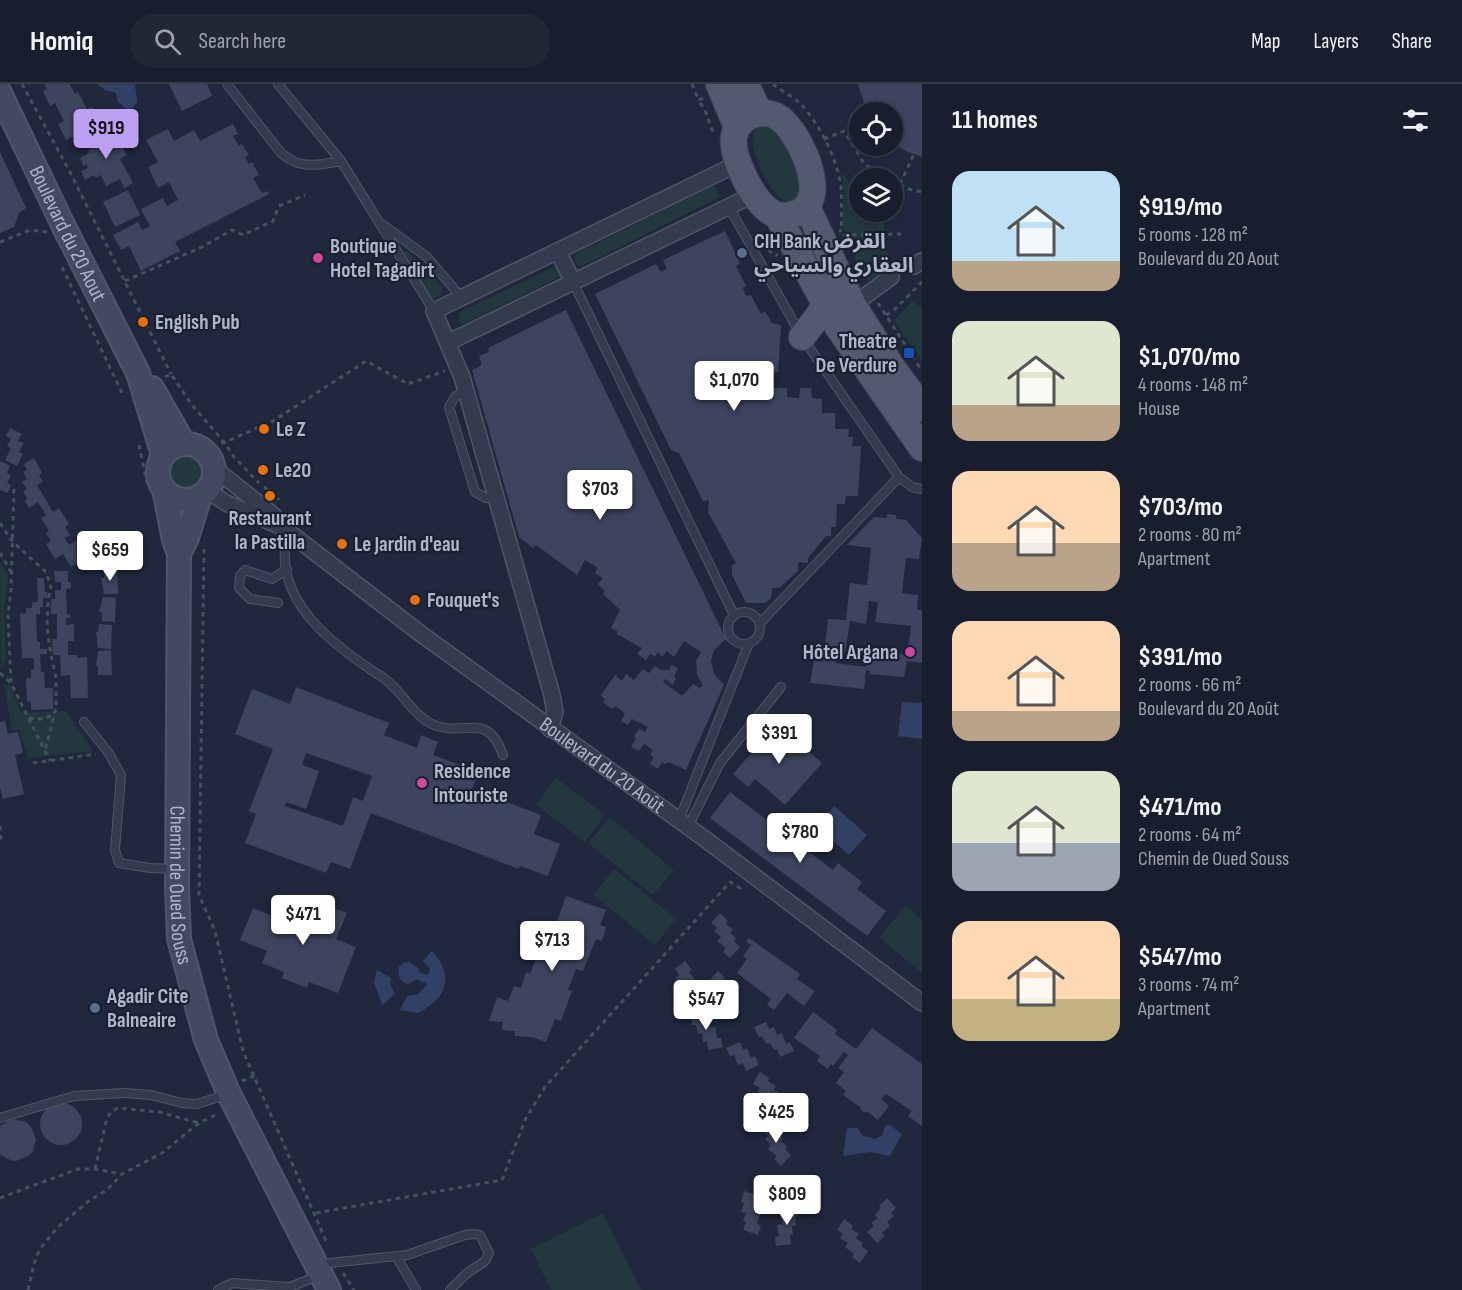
<!DOCTYPE html>
<html lang="en">
<head>
<meta charset="utf-8">
<style>
  body { margin:0; font-family:"Sofia Sans Condensed","Noto Sans Arabic",sans-serif; background:#222736; color:#f1f3f6; height:100vh; display:flex; flex-direction:column; font-size:22px; white-space:nowrap }
  * { box-sizing:border-box; margin:0 }
  p { font-size:20px; color:#9fa2aa }
  .icon { flex:none; width:33px; height:33px; fill:none; stroke:currentColor; stroke-width:2; stroke-linecap:round; stroke-linejoin:round }
  .map { position:relative; flex:1; overflow:hidden }
  .sheet { display:flex; flex-direction:column; background:#191e2e; width:540px }
  .sheet>* { flex:none }
  .tools { position:absolute; left:849px; top:18px; display:grid; gap:12px }
  .tools a { display:grid; place-items:center; width:54px; height:54px; border-radius:50%; background:#191e2e; box-shadow:0 3px 9px #0003,0 0 0 2px #373c4a; font-size:30px }
  .price { position:absolute; translate:-50% -51px; padding:0 14px; border-radius:6px; background:#fff; color:#222; font-size:20px; line-height:39px; filter:drop-shadow(0 2px 3px #0008) }
  .price::after { content:''; position:absolute; left:50%; top:36px; width:18px; height:14px; margin-left:-9px; background:inherit; clip-path:polygon(0 0,100% 0,50% 100%) }
  .price.selected { background:#bca0f2; color:#111 }
  ul { padding:0; list-style:none }
  li { display:flex; align-items:center; gap:18px; height:150px; padding:0 30px }
  li span { display:grid; place-items:center; flex:none; width:168px; height:120px; border-radius:18px; color:#555 }
  li>.icon { margin-inline-start:auto }
  span .icon { width:72px; height:72px; fill:#fffc; stroke-width:1 }
  li b { font-size:26px }
  h2 { display:flex; justify-content:space-between; align-items:center; height:72px; padding:0 30px; font-size:26px }
  header { display:flex; align-items:center; gap:36px; box-sizing:border-box; height:84px; padding:0 30px; background:#191e2e; border-bottom:2px solid #373c4a }
  header strong { font-size:28px }
  nav { display:flex; gap:33px; margin-inline-start:auto; font-size:21px }
  .search { width:420px; height:54px; background:#222736; display:flex; align-items:center; gap:15px; box-sizing:border-box; padding:0 21px; border-radius:24px; color:#9fa2aa; font-size:22px }
  main { display:flex; flex:1; min-height:0 }
  .map>svg:first-child { display:block }
  .green { fill:#23373f }
  .water { fill:#334066 }
  .building { fill:#3d445e; fill-rule:evenodd }
  .lines { fill:none; stroke-linecap:round; stroke-linejoin:round }
  .lane-casing { stroke:#505668; stroke-width:10 }
  .street-casing { stroke:#505668; stroke-width:18 }
  .secondary-casing { stroke:#505668; stroke-width:26 }
  .primary-casing { stroke:#3e4456; stroke-width:28 }
  .path { stroke:#41545c; stroke-width:3; stroke-dasharray:4.5 4.5; stroke-linecap:butt }
  .lane { stroke:#353b4e; stroke-width:8 }
  .street { stroke:#353b4e; stroke-width:15 }
  .secondary { stroke:#434961; stroke-width:22 }
  .primary { stroke:#53596e; stroke-width:26 }
  .service-dot { fill:#5c6f8a; stroke:#1a2032; stroke-width:2 }
  .hotel-dot { fill:#d1479c; stroke:#1a2032; stroke-width:2 }
  .food-dot { fill:#e8710a; stroke:#1a2032; stroke-width:2 }
  .transit-dot { fill:#1a4fb4; stroke:#1a2032; stroke-width:2 }
  .labels { text-anchor:middle; dominant-baseline:central; stroke-width:4.5; stroke-linejoin:round; paint-order:stroke }
  .street-label { font-size:21px; fill:#b0b6c9; stroke:#1a2032 }
  .poi-label { font-size:21px; font-weight:bold; fill:#b0b6c9; stroke:#1a2032; text-anchor:start }
</style>
</head>
<body>
<header>
<strong>Homiq</strong>
<div class="search"><svg class="icon" aria-label="search" viewBox="0 0 24 24"><circle cx="10" cy="10" r="6"/><path d="M15 15l6 6"/></svg>Search here</div>
<nav><a>Map</a><a>Layers</a><a>Share</a></nav>
</header>
<main>
<div class="map">
<svg width="922" height="1206" viewBox="0 0 922 1206">
  <rect width="100%" height="100%" fill="#21283e"/>
  <path class="green" d="M764,42L777,45L801,84L802,113C796,116 791,119 784,117C771,111 748,64 753,51C755,45 759,44 764,42Z
    M844,90L850,100L859,102L860,128H886C883,145 884,160 889,176L885,178L889,187L868,197C857,178 844,157 843,134C842,120 846,105 841,91Z
    M714,101L720,113L584,181L578,182L574,175L577,169Z
    M404,167L409,168L443,204L442,209L433,215L427,212L404,171Z
    M554,183H561L563,188L561,192L466,239H460L458,234L460,228Z
    M912,217L920,223L922,222V277L894,237Z
    M167 389a19 19 0 1 1 38 0a19 19 0 1 1-38 0Z
    M0,479L8,491L4,527L6,575L1,585Z
    M4,601H10L21,629L66,627L93,667L28,674L19,646H12Z
    M556,694L605,731L585,758L536,721Z
    M610,733L674,786L653,811L588,759Z
    M614,785L676,835L655,861L593,811Z
    M906,822L922,836V889L879,853Z
    M603,1129L641,1206H551L531,1165Z"/>
  <path class="water" d="M97,0H135L137,18L132,25H126L118,18L116,9L105,6Z
    M902,618L922,619V655L898,652Z
    M834,722L867,751L849,771L817,743Z
    M432,867C455,892 447,914 418,929L400,926L407,912L418,910L427,900L417,895L408,900C400,898 397,891 399,883L404,879L409,878L418,884L420,889L428,891L430,885L423,877Z
    M377,886L391,894L390,900L395,910L382,921L374,898Z
    M890,1041L902,1050L890,1072L870,1068L843,1072L847,1044H858L862,1051L875,1055L882,1052L885,1042Z"/>
  <path class="building" d="M44,0H70L75,10L78,8L87,25L92,23L100,39L91,43L86,35L91,33L89,29L83,31L82,28L80,29L83,35L80,36L85,46L66,56L58,40L64,37L55,19L50,22L43,7L47,5Z
    M169,0H207L212,12L182,27Z
    M858,0H922V73L908,68L892,59V28H867Z
    M233,40L238,50L233,52L239,62L242,60L249,71L245,73L249,80L252,78L259,91L253,94L262,109L267,107L269,110L175,158L180,167L141,187L129,162L121,166L113,151L138,138L142,146L150,142L141,125L163,114L167,122L178,116L169,98L158,104L148,83L158,78L146,56L168,45L174,57L194,46L200,57Z
    M107,49L109,54L112,52L115,56L124,52L128,61L123,64L127,71L120,75L133,99L124,104L120,95L106,102L101,91L95,94L94,91L85,96L81,87L88,84L87,80L84,82L80,74L89,69L88,66L92,64L87,54L95,50L97,54Z
    M0,68L26,124L19,129L14,143L0,149Z
    M128,106L140,131L115,143L103,118Z
    M725,147L740,179L736,182L746,202L743,204L746,212L751,211L761,230L765,227L772,239L781,241L778,288L759,290V304H787V313L799,314L800,304H811L812,314L822,315V329H835V345H849L848,353H853L852,362H861L858,412H846L845,420H837L836,443H831V452H826L808,474V479L798,478V487L779,504H772L771,514L765,519H746L732,491V481L736,479L708,428L709,416L703,417L679,369L671,366L595,210L656,180L661,188L667,185L663,176Z
    M566,226L726,555L714,566L711,577L714,590L724,601L686,686L669,678L665,680L662,678L658,685L650,680L654,673L650,671L653,666L644,660L639,667L631,663L636,654L634,652L639,645L645,648L648,643L632,635L628,641L621,637L625,630L616,622L612,625L603,618L605,616L601,611L615,591L622,597L626,590L634,596L643,585L649,589L655,582L661,586H669L671,581L678,584L674,593L676,594L673,601L665,595L663,598L682,612L693,600L700,604L703,601L697,591L696,577L701,568L684,557L674,573L667,567L662,573L658,568L655,573L650,570L646,576L637,570L642,564L617,550V547L611,544L620,526L603,510L605,507L598,500L603,494L595,489L598,484L585,476L577,491L536,461L533,464L519,453L472,286L482,281L479,272L489,268L488,264Z
    M10,344L22,350L18,357L24,359L19,368L23,370L17,382L5,376L11,364L7,362L11,355L6,352Z
    M34,374L42,389L39,391L43,398L37,401L53,428L59,424L69,440L65,443L70,451L65,454L69,461L77,456L88,473L71,483L63,470L55,475L46,460L51,457L46,449L49,447L41,434L46,431L38,418L29,424L25,417L27,414L23,407L27,405L22,398L27,395L23,388L27,386L24,380Z
    M0,377L10,382L7,389L11,391L7,399L11,401L8,409L0,406Z
    M888,430L896,431V435L906,436L922,454L919,475L906,474L902,509L918,511L917,526H922V579L907,577L904,593L869,590L870,587L866,586L864,605L810,599L814,577L823,578L828,535L846,536L850,499L867,501L871,464L847,461L874,433L886,434ZM869,517L878,518L875,538L911,542L907,571L869,566L866,583L835,579L836,575H844L850,537L866,540Z
    M104,486H117L118,510H104L101,494H104Z
    M54,487H68V498H71V504L66,505L67,530H70V534H66V541L74,540V557H68V571H77V574L87,573L88,614H71L70,591L61,592L60,571H53L52,555H57V530H51V515H55V506H61V498H55Z
    M37,494H44L45,508H47L48,514H43V523H40V530H36L37,558H40V565H47V570H40L41,588H44L45,604H53V625L31,626V617L27,618L26,594H31V586L34,585V574H22L20,530L26,529V524H32V518H38Z
    M103,513L116,514L115,538L102,537V528H99Z
    M99,540L112,541L111,565L98,564L96,548H98Z
    M111,566L112,591H98V582H96L98,567Z
    M296,603L389,639L384,651L417,664L421,651L438,658L433,671L479,688L472,705L541,731L534,750L560,760L548,792L520,782L519,785L371,729L350,785L331,778L326,789L245,759L256,730L249,727L273,665L235,650L252,605L290,620ZM306,669L372,692L363,717L353,713L343,742L285,722L286,718L306,725L319,687L302,681Z
    M5,637L8,650L18,648L23,669L15,671L24,710L3,715L0,704V638Z
    M777,640L822,679L785,721L755,695L748,703L733,690Z
    M730,708L833,786L838,779L862,798L857,805L886,827L867,852L710,734Z
    M566,812L606,826L600,841L606,843L602,857L596,855L583,887L576,885L568,906L572,907L561,937L555,935L546,958L532,953L515,952V947L502,946L503,938L489,937L497,913L508,917L514,902L521,904L526,888L530,890L538,869L533,867L539,852L545,855L551,838L556,840Z
    M313,816L347,829L336,855L356,863L338,909L309,898L307,904L282,894L284,888L262,879L267,867L240,856L253,824L302,844Z
    M720,829L728,837L726,840L733,846L730,849L736,854L734,857L740,863L730,874L723,868L726,864L717,857L721,853L714,847L717,844L711,839Z
    M749,854L800,890L797,895L815,907L804,922L787,909L774,926L767,921L771,915L737,889L747,875L743,872L751,861L746,858Z
    M685,877L692,886L689,888L695,896L691,898L696,905L694,907L699,914L687,923L681,915L684,913L678,904L681,901L676,894L679,891L675,885Z
    M718,887L725,894L722,897L731,904L728,908L735,914L732,917L737,922L729,932L720,925L723,922L715,916L718,912L712,907L715,904L708,898Z
    M703,928L705,936L709,935L711,944L715,943L717,954H721L723,963L708,966L707,957L703,958L702,949L698,950L696,941H692L690,930Z
    M813,928L837,946L835,950L856,965L872,944L922,980V1042L908,1032L912,1027L886,1010L881,1015L889,1022L878,1036L868,1028H863L860,1023L843,1011L846,1007L836,999L844,988L838,984L848,971L844,968L833,982L831,980L828,985L817,977L820,972L794,954Z
    M766,938L769,945L774,943L777,951L782,949L786,960L790,958L794,967L780,973L777,965L774,966L770,959L766,960L762,952L759,953L754,943Z
    M740,958L743,966L747,964L751,974L755,972L759,981L746,987L743,979L738,981L734,971L730,972L726,964Z
    M760,988L769,994L768,997L776,1002L774,1006L781,1010L779,1013L787,1017L780,1030L771,1025L773,1022L763,1016L766,1012L758,1008L760,1004L753,1000Z
    M40 1040a21 21 0 1 1 42 0a21 21 0 1 1-42 0Z
    M14,1035L26,1038L31,1043L36,1055L33,1067L28,1072L16,1077L10,1076L0,1070V1042L8,1037Z
    M771,1037L779,1045L777,1047L783,1054L780,1057L787,1062L785,1065L791,1071L781,1082L774,1075L777,1072L768,1065L771,1061L765,1055L768,1052L762,1047Z
    M744,1107L756,1111L754,1118L759,1120L756,1129L760,1130L757,1140L761,1142L758,1151L743,1146L746,1138L743,1137L746,1129L741,1128L744,1119L741,1118Z
    M887,1114L896,1124L891,1129L894,1132L887,1138L890,1142L882,1149L885,1152L877,1159L867,1148L874,1142L871,1139L878,1134L875,1131L881,1124L879,1122Z
    M797,1121L798,1132L795,1133L796,1142H792L793,1151H790L791,1160L776,1162L775,1153L779,1152L777,1141L782,1140L780,1131L785,1130L784,1123Z
    M844,1135L853,1142L851,1145L859,1150L856,1154L863,1159L861,1162L868,1167L860,1179L852,1173L854,1170L845,1163L848,1159L840,1154L843,1150L837,1146Z"/>
  <g class="lines">
    <defs>
      <path id="lane" d="M227,0L281,69C300,86 318,81 341,77
        M278,0L341,77L434,227
        M729,123L802,253L899,393L912,403L922,405
        M382,140L427,173L462,214
        M573,198L734,531
        M464,307L455,313L449,323L475,408L486,414L495,412
        M287,447C286,457 284,468 285,479C290,526 331,558 367,583C373,588 381,591 386,596C402,608 411,628 428,638C462,657 486,623 503,671
        M278,519L250,515L239,504L240,492L245,486L272,495L287,485
        M728 544a16 16 0 1 1 32 0a16 16 0 1 1-32 0Z
        M760,539L899,393
        M84,638L108,668L121,691L115,766L119,779L150,784L174,785
        M679,736L749,559
        M688,743L720,679L781,603
        M0,1034L74,1012L124,1009L151,1011L182,1019L197,1020L228,1010
        M396,1172L416,1206
        M320,1180L407,1171L465,1151L474,1150L480,1151L489,1169L485,1177L466,1190L450,1206
        M218,1206L232,1199L290,1203L320,1191"/>
      <g id="street">
        <path d="M558,167L573,198"/>
        <path d="M914,182L922,177"/>
        <path d="M853,221L891,193"/>
        <path d="M449,258L755,110"/>
        <path d="M214,384L273,431L278,438"/>
        <path id="s1" d="M207,406L226,419L282,443L421,550L705,755L922,919"/>
        <path d="M550,645L555,628L552,611L462,293L434,227L739,79"/>
      </g>
      <g id="secondary">
        <path id="s2" d="M0,9L64,143L138,289L163,371"/>
        <path d="M152,304L184,360"/>
        <circle cx="186" cy="388" r="28"/>
        <path id="s3" d="M164,405L174,456L179,470L177,804L179,855L206,956L229,1010L329,1206"/>
        <path d="M179,470L187,454L200,412"/>
      </g>
      <path id="primary" d="M719,0L737,43
        M746,0L759,29
        M759,29C765,29 771,29 776,32C797,43 823,100 808,120C805,125 799,129 794,130C785,133 775,132 768,126C752,114 731,73 734,53C736,40 747,32 759,29Z
        M807,123L853,221L891,282L922,324
        M777,131L838,243L922,364
        M802,253L819,231L825,219"/>
    </defs>
    <use href="#lane" class="lane-casing"/>
    <use href="#street" class="street-casing"/>
    <use href="#secondary" class="secondary-casing"/>
    <use href="#primary" class="primary-casing"/>
    <path class="path" d="M22,0L70,88L171,290
      M692,0L698,15
      M773,0C781,7 792,12 800,19C820,41 837,74 841,103C842,117 841,132 842,146L839,147
      M703,14L698,16L705,26L714,51
      M824,55L844,47L865,81L890,94
      M892,96L909,105L922,108
      M900,100L914,70
      M843,151L904,150
      M0,158L30,146L48,148
      M763,159L773,171H778
      M62,183L124,313
      M125,197L202,163L232,146L243,151L273,137L279,122L305,111
      M878,219L922,287
      M886,231L894,226L922,198
      M165,293L171,290L192,321L224,358L234,373L259,399
      M139,361L147,399
      M205,367L273,337L366,277L408,300L445,287
      M264,403L277,412L279,416
      M14,405L11,506L8,532L11,599L50,677
      M0,439L12,457L46,488L51,503L48,517L47,542L50,565L56,594V624L45,667
      M204,465L199,811L215,847L243,967L326,1157
      M0,469L11,488
      M0,589L11,599
      M29,634L43,635L55,630
      M33,679L96,670
      M0,742L1,759
      M242,997L254,992
      M95,1085L107,1034L112,1027L118,1024L159,1028L199,1039
      M0,1114L78,1085H95L121,1090
      M316,1129L502,1096L526,1034L545,1003L730,798L740,804L743,801
      M343,1189L354,1206
      M28,1206L34,1180L39,1166L58,1143L90,1116L107,1106L122,1090L162,1069L199,1039L219,1029"/>
    <use href="#lane" class="lane"/>
    <use href="#street" class="street"/>
    <use href="#secondary" class="secondary"/>
    <use href="#primary" class="primary"/>
  </g>
  <g class="service-dot">
    <circle cx="742" cy="169" r="6"/>
    <circle cx="95" cy="924" r="6"/>
  </g>
  <g class="hotel-dot">
    <circle cx="318" cy="174" r="6"/>
    <circle cx="910" cy="568" r="6"/>
    <circle cx="422" cy="699" r="6"/>
  </g>
  <g class="food-dot">
    <circle cx="143" cy="238" r="6"/>
    <circle cx="264" cy="345" r="6"/>
    <circle cx="263" cy="386" r="6"/>
    <circle cx="270" cy="412" r="6"/>
    <circle cx="342" cy="460" r="6"/>
    <circle cx="415" cy="516" r="6"/>
  </g>
  <rect class="transit-dot" x="903" y="263" width="12" height="12" rx="3"/>
  <g class="labels">
    <g class="street-label">
      <text stroke="none"><textPath href="#s2" startOffset="156">Boulevard du 20 Aout</textPath></text>
      <text stroke="none"><textPath href="#s1" startOffset="483">Boulevard du 20 Août</textPath></text>
      <text stroke="none"><textPath href="#s3" startOffset="398">Chemin de Oued Souss</textPath></text>
    </g>
    <g class="poi-label">
      <text x="754" y="157">CIH Bank القرض<tspan x="754" dy="24">العقاري والسياحي</tspan></text>
      <text x="330" y="162">Boutique<tspan x="330" dy="24">Hotel Tagadirt</tspan></text>
      <text x="155" y="238">English Pub</text>
      <text x="897" y="257" text-anchor="end">Theatre<tspan x="897" dy="24">De Verdure</tspan></text>
      <text x="276" y="345">Le Z</text>
      <text x="275" y="386">Le20</text>
      <text x="270" y="434" text-anchor="middle">Restaurant<tspan x="270" dy="24">la Pastilla</tspan></text>
      <text x="354" y="460">Le Jardin d'eau</text>
      <text x="427" y="516">Fouquet's</text>
      <text x="898" y="568" text-anchor="end">Hôtel Argana</text>
      <text x="434" y="687">Residence<tspan x="434" dy="24">Intouriste</tspan></text>
      <text x="107" y="912">Agadir Cite<tspan x="107" dy="24">Balneaire</tspan></text>
    </g>
  </g>
</svg>
<div class="tools">
<a><svg class="icon" aria-label="locate" viewBox="0 0 24 24"><circle cx="12" cy="12" r="6"/><path d="M12 2v4M12 18v4M2 12h4M18 12h4"/></svg></a>
<a><svg class="icon" aria-label="layers" viewBox="0 0 24 24"><path d="M12 4l9 5-9 5-9-5zM3 14l9 5 9-5"/></svg></a>
</div>
<b class="price selected" style="left:106px;top:76px">$919</b>
<b class="price" style="left:734px;top:328px">$1,070</b>
<b class="price" style="left:600px;top:437px">$703</b>
<b class="price" style="left:110px;top:498px">$659</b>
<b class="price" style="left:779px;top:681px">$391</b>
<b class="price" style="left:800px;top:780px">$780</b>
<b class="price" style="left:303px;top:862px">$471</b>
<b class="price" style="left:552px;top:888px">$713</b>
<b class="price" style="left:706px;top:947px">$547</b>
<b class="price" style="left:776px;top:1060px">$425</b>
<b class="price" style="left:787px;top:1142px">$809</b>
</div>
<section class="sheet">
<h2>11 homes<svg class="icon" aria-label="filters" viewBox="0 0 24 24"><path d="M4 7h16M4 17h16"/><circle cx="9" cy="7" r="2"/><circle cx="15" cy="17" r="2"/></svg></h2>
<ul>
<li><span style="background:linear-gradient(#bfe0f5 75%,#b9a48a 0)"><svg class="icon" aria-label="home" viewBox="0 0 24 24"><path d="M3 11l9-7 9 7M6 9v11h12V9"/></svg></span><div><b>$919/mo</b><p>5 rooms · 128 m²</p><p>Boulevard du 20 Aout</p></div></li>
<li><span style="background:linear-gradient(#dfe7d0 70%,#b9a48a 0)"><svg class="icon" aria-label="home" viewBox="0 0 24 24"><path d="M3 11l9-7 9 7M6 9v11h12V9"/></svg></span><div><b>$1,070/mo</b><p>4 rooms · 148 m²</p><p>House</p></div></li>
<li><span style="background:linear-gradient(#ffd9b3 60%,#b9a48a 0)"><svg class="icon" aria-label="home" viewBox="0 0 24 24"><path d="M3 11l9-7 9 7M6 9v11h12V9"/></svg></span><div><b>$703/mo</b><p>2 rooms · 80 m²</p><p>Apartment</p></div></li>
<li><span style="background:linear-gradient(#ffd9b3 75%,#b9a48a 0)"><svg class="icon" aria-label="home" viewBox="0 0 24 24"><path d="M3 11l9-7 9 7M6 9v11h12V9"/></svg></span><div><b>$391/mo</b><p>2 rooms · 66 m²</p><p>Boulevard du 20 Août</p></div></li>
<li><span style="background:linear-gradient(#dfe7d0 60%,#9aa5b1 0)"><svg class="icon" aria-label="home" viewBox="0 0 24 24"><path d="M3 11l9-7 9 7M6 9v11h12V9"/></svg></span><div><b>$471/mo</b><p>2 rooms · 64 m²</p><p>Chemin de Oued Souss</p></div></li>
<li><span style="background:linear-gradient(#ffd9b3 65%,#c2b280 0)"><svg class="icon" aria-label="home" viewBox="0 0 24 24"><path d="M3 11l9-7 9 7M6 9v11h12V9"/></svg></span><div><b>$547/mo</b><p>3 rooms · 74 m²</p><p>Apartment</p></div></li>
</ul>
</section>
</main>
</body>
</html>
